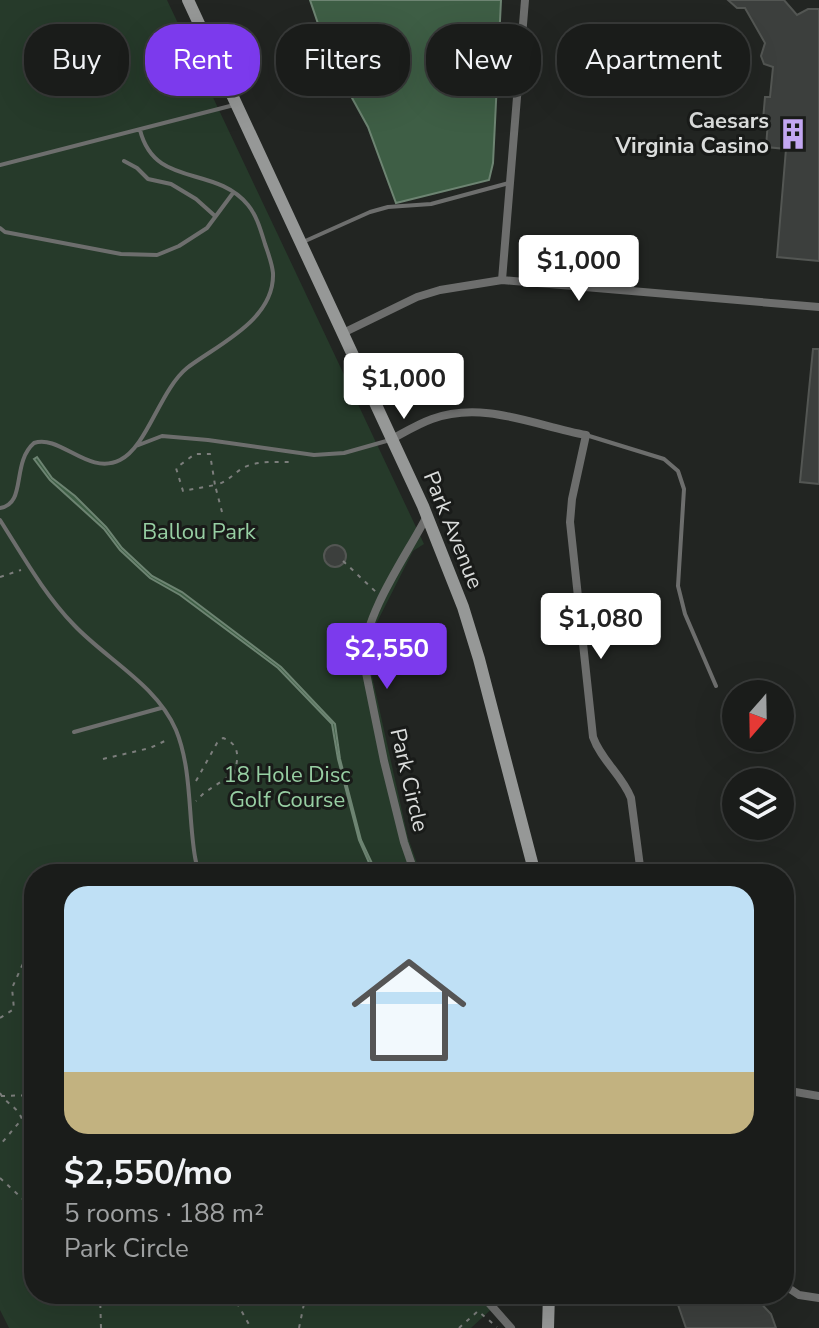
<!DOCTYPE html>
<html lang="en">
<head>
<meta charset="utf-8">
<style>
  body { margin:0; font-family:"Nunito Sans",sans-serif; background:#232523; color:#f1f3f6; height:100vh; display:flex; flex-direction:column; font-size:30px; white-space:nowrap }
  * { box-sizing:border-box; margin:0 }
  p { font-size:26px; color:#9fa1a2 }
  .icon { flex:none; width:44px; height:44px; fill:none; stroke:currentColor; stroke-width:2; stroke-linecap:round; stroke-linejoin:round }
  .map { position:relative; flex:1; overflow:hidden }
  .drawer { position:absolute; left:24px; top:864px; width:770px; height:440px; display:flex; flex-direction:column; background:#1a1c1a; border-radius:32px; box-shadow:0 8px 32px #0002,0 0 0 2px #383a39 }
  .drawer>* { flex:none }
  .banner { position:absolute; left:24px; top:24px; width:772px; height:72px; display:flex; gap:16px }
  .needle { width:52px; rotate:200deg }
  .fabs { position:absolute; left:722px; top:680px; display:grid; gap:16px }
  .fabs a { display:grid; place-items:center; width:72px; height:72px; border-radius:50%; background:#1a1c1a; box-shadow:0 8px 32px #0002,0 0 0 2px #383a39; font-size:40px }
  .price { position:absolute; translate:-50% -68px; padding:0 18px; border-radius:8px; background:#fff; color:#222; font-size:26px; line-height:52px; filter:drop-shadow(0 2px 4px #0008) }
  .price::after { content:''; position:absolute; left:50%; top:48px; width:24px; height:18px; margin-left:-12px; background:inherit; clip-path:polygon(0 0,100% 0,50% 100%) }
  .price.active { background:#7c3aed; color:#fff }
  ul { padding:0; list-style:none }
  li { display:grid; align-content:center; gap:16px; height:424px; padding:0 40px }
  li+li { border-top:2px solid #383a39 }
  li span { display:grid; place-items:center; height:248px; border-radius:24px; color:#555 }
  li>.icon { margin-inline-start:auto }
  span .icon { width:144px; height:144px; fill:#fffc; stroke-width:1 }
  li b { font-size:34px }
  .tag { padding:0 28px; border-radius:32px; background:#1a1c1a; box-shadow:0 8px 32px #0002,0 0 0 2px #383a39; font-size:28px; line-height:72px }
  .tag.active { background:#7c3aed; color:#fff }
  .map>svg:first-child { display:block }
  .green { fill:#263a2a }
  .water { fill:#3e5e45; stroke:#6d8472; stroke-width:2 }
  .building { fill:#3c3f3d; stroke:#535653; stroke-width:2 }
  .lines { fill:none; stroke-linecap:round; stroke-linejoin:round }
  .path { stroke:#7c7e7c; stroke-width:2; stroke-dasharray:4 6; stroke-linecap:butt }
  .lane { stroke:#6d6e6d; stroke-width:4 }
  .street { stroke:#6d6e6d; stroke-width:8 }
  .secondary { stroke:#969897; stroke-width:12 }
  .labels { text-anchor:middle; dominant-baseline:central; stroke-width:6; stroke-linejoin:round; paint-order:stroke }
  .poi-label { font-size:22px; font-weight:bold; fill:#dadcdb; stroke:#191b19; text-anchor:end }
  .street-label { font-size:22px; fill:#dadcdb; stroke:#191b19 }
  .park-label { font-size:22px; fill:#97cfa3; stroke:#191b19 }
</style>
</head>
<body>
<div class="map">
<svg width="819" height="1328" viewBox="0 0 819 1328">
  <rect width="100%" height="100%" fill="#222522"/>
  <path class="green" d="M0,0H167L424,544L413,551L372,632L369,647L372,676L408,838L421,874H34V1294H489L497,1304L471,1328H9L0,1310Z"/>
  <path class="water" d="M310,0H501L493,163L489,180L396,203L368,127L329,56Z
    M37,457L52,478L75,496L106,527L122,548L152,576L182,592L281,667L335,724L340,759L361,840L377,874H374L359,840L338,759L332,724L278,668L180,595L150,578L120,550L104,529L50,480L34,459Z"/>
  <path class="building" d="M728,0H784L797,15L808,9H819V261L777,257L786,149L766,147L768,121L763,120L765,97H770L773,67L764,64L761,56L765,43L745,8H737Z
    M813,349H819V484L800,482Z
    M324 556a11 11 0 1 1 22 0a11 11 0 1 1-22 0Z
    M686,1294H752L771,1314L776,1328H686L675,1296Z"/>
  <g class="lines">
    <path class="path" d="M222,512L215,485L183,491L176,468L195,454H210L215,485C230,482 236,469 250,465C263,461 278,462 292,462
      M343,561L376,592
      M0,577L21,570
      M103,759L150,748L169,739
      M196,781L217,743L223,738C240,744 239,758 234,773L204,793L196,801
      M188,874L189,871
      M0,1018L14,1009L12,988L26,957L34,948
      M0,1093C6,1104 16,1105 22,1119L0,1145
      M1,1096L34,1095
      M0,1178L26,1202L34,1214
      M100,1294L101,1328
      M232,1294L251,1328
      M299,1328L306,1294
      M459,1328L478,1311L497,1327"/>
    <path class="lane" d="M124,161L137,168L148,179L171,184L196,199L215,216
      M0,165L234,105
      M0,228L5,232L121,254L157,255L179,246L207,228L233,193
      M303,242L370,212L388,207L431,204L509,183
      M586,435L664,459L678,471L684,489L678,586L685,614L716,686
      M136,446L162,436L208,440L314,455L344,453L390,440
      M0,508C27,504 11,463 34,443C60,434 88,476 120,460C147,447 160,390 187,368C217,345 275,320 273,273C272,263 268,253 265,244C261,231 257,216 248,205C214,164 155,189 140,130
      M0,520C23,556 44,594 74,625C106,659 157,685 176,730C192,769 188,816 195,857L197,867L204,874
      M74,732L161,708"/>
    <path class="street" d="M502,280L525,0
      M343,333L417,297L440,290L502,280L819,307
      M392,439C405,432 418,424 432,419C483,400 536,426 586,435L572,499L570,522L593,737C601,760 622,775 631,798L641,874
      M415,874L404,842L384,761L363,658C366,611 405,558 427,516
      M784,1090L819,1096
      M784,1285L799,1295L819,1298
      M481,1294L511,1328"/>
    <path class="secondary" d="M188,0L423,506L463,607L479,659L535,874
      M548,1328L549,1294"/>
  </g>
  <defs>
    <symbol id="building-bare" viewBox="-9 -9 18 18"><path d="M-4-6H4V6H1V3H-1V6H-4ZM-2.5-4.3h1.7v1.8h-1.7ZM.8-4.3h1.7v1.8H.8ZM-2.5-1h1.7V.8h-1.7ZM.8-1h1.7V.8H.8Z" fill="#c3a7f2" stroke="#191b19" stroke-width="2.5" paint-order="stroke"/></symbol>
  </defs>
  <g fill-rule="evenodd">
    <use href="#building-bare" x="771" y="112" width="44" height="44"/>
  </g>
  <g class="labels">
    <g class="poi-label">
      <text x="769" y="121">Caesars<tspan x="769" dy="25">Virginia Casino</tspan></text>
    </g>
    <g class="street-label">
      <text transform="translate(453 530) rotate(68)">Park Avenue</text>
      <text transform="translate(409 780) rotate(77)">Park Circle</text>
    </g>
    <g class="park-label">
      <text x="199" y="532">Ballou Park</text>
      <text x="287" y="775">18 Hole Disc<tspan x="287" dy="25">Golf Course</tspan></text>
    </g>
  </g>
</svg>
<div class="fabs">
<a><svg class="needle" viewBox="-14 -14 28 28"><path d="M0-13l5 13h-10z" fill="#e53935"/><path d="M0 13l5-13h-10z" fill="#9fa1a2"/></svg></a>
<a><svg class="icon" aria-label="layers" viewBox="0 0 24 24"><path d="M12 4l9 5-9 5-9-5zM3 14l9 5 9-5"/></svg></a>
</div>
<b class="price" style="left:579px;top:303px">$1,000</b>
<b class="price" style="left:404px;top:421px">$1,000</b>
<b class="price" style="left:601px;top:661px">$1,080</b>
<b class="price active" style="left:387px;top:691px">$2,550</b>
<div class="banner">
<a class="tag">Buy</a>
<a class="tag active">Rent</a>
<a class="tag">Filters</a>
<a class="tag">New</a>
<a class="tag">Apartment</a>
</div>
<section class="drawer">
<ul>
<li><span style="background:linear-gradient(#bfe0f5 75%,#c2b280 0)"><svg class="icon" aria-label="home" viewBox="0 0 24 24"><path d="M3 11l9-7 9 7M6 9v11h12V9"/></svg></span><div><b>$2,550/mo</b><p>5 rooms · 188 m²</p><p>Park Circle</p></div></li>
</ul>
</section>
</div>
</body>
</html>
